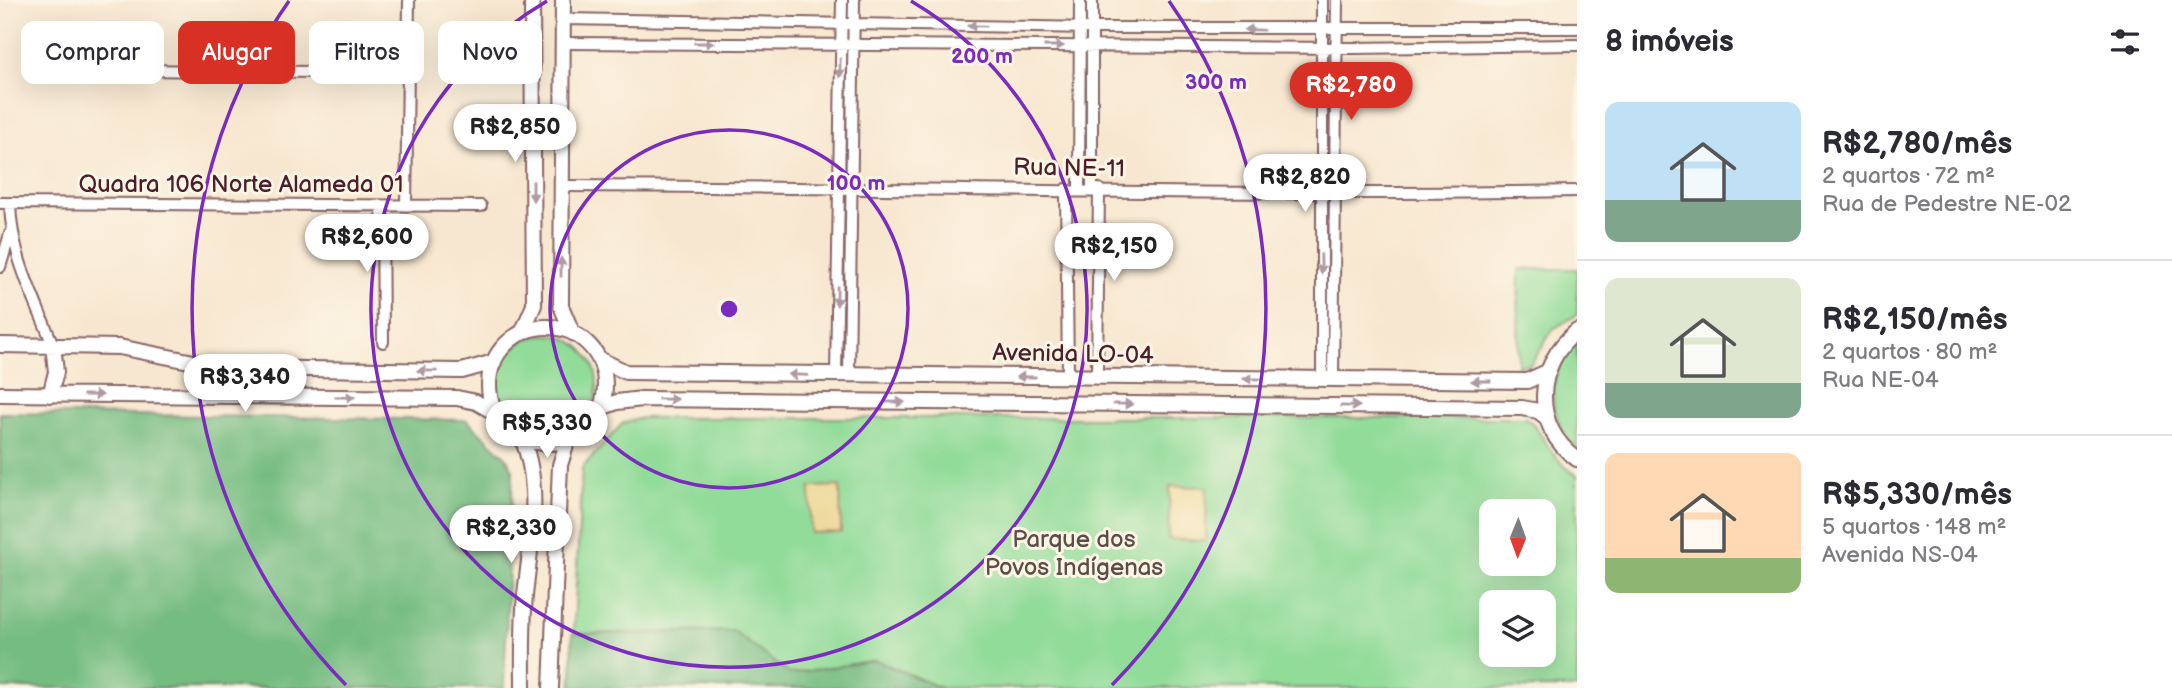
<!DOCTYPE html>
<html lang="pt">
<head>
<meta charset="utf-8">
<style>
  body { margin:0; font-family:"Balsamiq Sans",sans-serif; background:#f2f2f3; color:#2b2b33; height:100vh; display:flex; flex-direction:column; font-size:26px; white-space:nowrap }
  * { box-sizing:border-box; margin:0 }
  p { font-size:23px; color:#7c7c81 }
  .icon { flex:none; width:38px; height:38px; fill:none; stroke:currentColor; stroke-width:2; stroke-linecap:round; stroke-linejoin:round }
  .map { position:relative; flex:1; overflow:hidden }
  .drawer { display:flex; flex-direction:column; background:#fff; width:595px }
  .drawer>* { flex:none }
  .top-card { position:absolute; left:21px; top:21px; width:665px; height:63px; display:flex; gap:14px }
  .needle { width:46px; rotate:181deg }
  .controls { position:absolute; left:1479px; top:499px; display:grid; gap:14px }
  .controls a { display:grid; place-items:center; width:77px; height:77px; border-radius:14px; background:#fff; box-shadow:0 7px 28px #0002; font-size:35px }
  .price { position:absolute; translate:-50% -60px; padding:0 16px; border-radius:24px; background:#fff; color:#222; font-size:23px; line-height:46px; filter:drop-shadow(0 2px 4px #0008) }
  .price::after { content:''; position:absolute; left:50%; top:42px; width:21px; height:16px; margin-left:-10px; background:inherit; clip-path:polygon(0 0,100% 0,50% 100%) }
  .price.active { background:#d93025; color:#fff }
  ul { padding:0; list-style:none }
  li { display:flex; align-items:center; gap:21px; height:175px; padding:0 28px }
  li+li { border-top:2px solid #e1e1e2 }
  li span { display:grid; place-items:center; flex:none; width:196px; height:140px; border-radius:14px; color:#555 }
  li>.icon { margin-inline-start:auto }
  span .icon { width:84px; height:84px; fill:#fffc; stroke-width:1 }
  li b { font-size:30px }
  h2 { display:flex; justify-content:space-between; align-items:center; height:84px; padding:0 28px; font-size:30px }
  .chip { padding:0 24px; border-radius:14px; background:#fff; box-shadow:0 7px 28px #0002; font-size:24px; line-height:63px }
  .chip.active { background:#d93025; color:#fff }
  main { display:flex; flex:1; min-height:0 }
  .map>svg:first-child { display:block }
  .green { fill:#92dc99; stroke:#6e7e62; stroke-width:2; fill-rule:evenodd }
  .forest { fill:#75bc81; stroke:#606e56; stroke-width:2 }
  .sand { fill:#eeda9e; stroke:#9c7c64; stroke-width:2 }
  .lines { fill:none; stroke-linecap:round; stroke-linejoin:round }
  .minor-casing { stroke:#876565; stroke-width:14 }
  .tertiary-casing { stroke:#876565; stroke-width:18 }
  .minor { stroke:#fff; stroke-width:10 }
  .tertiary { stroke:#fff; stroke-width:14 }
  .oneway { fill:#ae9aa0 }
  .ring { fill:none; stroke:#7b2cbf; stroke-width:3.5 }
  .labels { text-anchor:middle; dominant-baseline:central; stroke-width:6; stroke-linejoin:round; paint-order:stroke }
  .street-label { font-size:24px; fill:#4a1f2b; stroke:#fcf5e5 }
  .park-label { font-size:24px; fill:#5c4e46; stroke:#fcf5e5 }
  .centre { fill:#7b2cbf; stroke:#fcf5e5; stroke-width:3.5 }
  .ring-label { font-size:21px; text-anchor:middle; font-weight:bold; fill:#7b2cbf; stroke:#fcf5e5; stroke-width:6; stroke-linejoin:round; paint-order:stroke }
</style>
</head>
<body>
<main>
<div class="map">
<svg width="1577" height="688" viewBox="0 0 1577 688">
  <rect width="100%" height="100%" fill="#fcf5e5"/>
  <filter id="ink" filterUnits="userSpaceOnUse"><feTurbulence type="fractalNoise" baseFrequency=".0143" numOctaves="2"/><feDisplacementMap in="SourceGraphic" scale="14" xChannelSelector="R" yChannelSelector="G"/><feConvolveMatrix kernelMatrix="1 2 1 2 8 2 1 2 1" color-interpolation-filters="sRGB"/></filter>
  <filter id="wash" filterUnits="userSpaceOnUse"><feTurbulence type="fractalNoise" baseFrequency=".00686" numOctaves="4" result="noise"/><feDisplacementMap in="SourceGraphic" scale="28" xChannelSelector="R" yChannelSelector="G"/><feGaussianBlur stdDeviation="1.57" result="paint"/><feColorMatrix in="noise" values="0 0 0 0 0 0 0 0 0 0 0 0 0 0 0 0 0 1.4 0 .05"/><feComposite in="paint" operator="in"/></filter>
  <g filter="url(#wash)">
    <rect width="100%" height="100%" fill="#f8e7d0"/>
    <path class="green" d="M1519,269H1577V315L1553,329L1531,364L1518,366Z
      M497 385a50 50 0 1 1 100 0a50 50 0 1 1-100 0Z
      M1577,342V449C1546,418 1544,373 1577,342Z
      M642,418H1525C1539,423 1550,461 1577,475V688H571L582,468L623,423ZM1491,511H1544V564H1491ZM1491,602H1544V654H1491Z"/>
    <path class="forest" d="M0,413L467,420L506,457L513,470L504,688H0Z
      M733,631L790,674L876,660L941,688H573L572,634Z"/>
    <path class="sand" d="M840,486L841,532L811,533L810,487Z
      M1170,486L1207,487L1206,541L1168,539Z"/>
  </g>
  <g filter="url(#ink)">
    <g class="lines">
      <defs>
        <path id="minor" d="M1322,0V379
          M563,19L1092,28H1577
          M562,43L1354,48L1577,45
          M46,69L408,73
          M561,186C900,187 1238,197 1577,191
          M1066,189L1068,377
          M1079,189L1080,0
          M1092,189V0
          M0,203L481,206
          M10,203C11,255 34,297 53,345
          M382,206L383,342
          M406,206L409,0
          M0,267L10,234
          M836,375L842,0
          M849,375L854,0
          M1097,377L1099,189
          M1333,379L1337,0"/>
        <path id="tertiary" d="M563,0L561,306L572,332
          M489 385a58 58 0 1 1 116 0a58 58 0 1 1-116 0Z
          M1577,331C1535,364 1531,427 1577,459
          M522,333L534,305L532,0
          M0,345L119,347L224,368L462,371L494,362
          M599,359L626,372L1527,381L1547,372
          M0,394L457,398L476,402L497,414
          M50,395L56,372L53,345
          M601,408L617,402L642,399L1522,408L1538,411L1547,418
          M521,436C543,486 530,543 525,596C522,626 523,658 523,688
          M551,688L560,465L568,439"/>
      </defs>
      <use href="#minor" class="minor-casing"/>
      <use href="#tertiary" class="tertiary-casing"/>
      <use href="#minor" class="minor"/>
      <use href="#tertiary" class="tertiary"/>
    </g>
    <defs><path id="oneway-solid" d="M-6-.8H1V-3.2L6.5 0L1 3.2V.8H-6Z" transform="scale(1.75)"/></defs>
    <g class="oneway">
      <use href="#oneway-solid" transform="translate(977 26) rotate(-179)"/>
      <use href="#oneway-solid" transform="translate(1254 30) rotate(-179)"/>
      <use href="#oneway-solid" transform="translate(704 43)"/>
      <use href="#oneway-solid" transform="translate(1054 46)"/>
      <use href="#oneway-solid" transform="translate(840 68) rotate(91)"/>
      <use href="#oneway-solid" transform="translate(533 191) rotate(90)"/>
      <use href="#oneway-solid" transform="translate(1321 264) rotate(89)"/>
      <use href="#oneway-solid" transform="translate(561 267) rotate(-90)"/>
      <use href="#oneway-solid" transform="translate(837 296) rotate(91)"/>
      <use href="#oneway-solid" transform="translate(427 371) rotate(-179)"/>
      <use href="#oneway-solid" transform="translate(798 375) rotate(-178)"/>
      <use href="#oneway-solid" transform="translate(1026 377) rotate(180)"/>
      <use href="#oneway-solid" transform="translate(1253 379) rotate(-179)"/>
      <use href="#oneway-solid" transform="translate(1481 381) rotate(-180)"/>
      <use href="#oneway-solid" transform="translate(93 395)"/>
      <use href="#oneway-solid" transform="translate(345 397)"/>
      <use href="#oneway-solid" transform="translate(668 399) rotate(1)"/>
      <use href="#oneway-solid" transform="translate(895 402) rotate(1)"/>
      <use href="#oneway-solid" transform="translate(1123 404) rotate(1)"/>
      <use href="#oneway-solid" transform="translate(1350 406) rotate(1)"/>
    </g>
  </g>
  <g class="ring">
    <circle cx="729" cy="309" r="179"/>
    <path d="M911 1A358 358 0 1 1 547 1"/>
    <path d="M346 685A537 537 0 0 1 289 1M1169 1A537 537 0 0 1 1112 685"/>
  </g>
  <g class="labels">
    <g class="street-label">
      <text transform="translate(1069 168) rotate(1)">Rua NE-11</text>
      <text x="241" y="184">Quadra 106 Norte Alameda 01</text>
      <text transform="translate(1073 354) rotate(1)">Avenida LO-04</text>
    </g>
    <g class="park-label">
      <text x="1074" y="539">Parque dos<tspan x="1074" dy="28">Povos Indígenas</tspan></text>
    </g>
  </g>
  <circle cx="729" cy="309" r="10" class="centre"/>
  <g class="ring-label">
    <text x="982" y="63">200 m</text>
    <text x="1216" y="89">300 m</text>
    <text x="856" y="190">100 m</text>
  </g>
</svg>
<div class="controls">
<a><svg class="needle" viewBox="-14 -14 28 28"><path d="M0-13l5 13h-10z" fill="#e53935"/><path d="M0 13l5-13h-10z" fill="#7c7c81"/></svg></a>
<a><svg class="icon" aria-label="layers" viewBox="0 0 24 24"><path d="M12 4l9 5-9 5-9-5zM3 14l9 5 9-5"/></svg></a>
</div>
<b class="price active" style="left:1351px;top:122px">R$2,780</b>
<b class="price" style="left:515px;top:164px">R$2,850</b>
<b class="price" style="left:1305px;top:214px">R$2,820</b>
<b class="price" style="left:367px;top:274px">R$2,600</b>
<b class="price" style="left:1114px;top:283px">R$2,150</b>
<b class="price" style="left:245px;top:414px">R$3,340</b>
<b class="price" style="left:547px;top:460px">R$5,330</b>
<b class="price" style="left:511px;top:565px">R$2,330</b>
<div class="top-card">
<a class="chip">Comprar</a>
<a class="chip active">Alugar</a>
<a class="chip">Filtros</a>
<a class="chip">Novo</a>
</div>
</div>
<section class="drawer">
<h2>8 imóveis<svg class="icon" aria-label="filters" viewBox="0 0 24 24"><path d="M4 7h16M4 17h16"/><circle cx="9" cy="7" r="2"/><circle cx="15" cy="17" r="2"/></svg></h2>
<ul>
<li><span style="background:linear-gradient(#bfe0f5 70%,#7fa58c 0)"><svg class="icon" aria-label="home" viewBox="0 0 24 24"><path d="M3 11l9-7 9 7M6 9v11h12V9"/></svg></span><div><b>R$2,780/mês</b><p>2 quartos · 72 m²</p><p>Rua de Pedestre NE-02</p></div></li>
<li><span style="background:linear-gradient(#dfe7d0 75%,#7fa58c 0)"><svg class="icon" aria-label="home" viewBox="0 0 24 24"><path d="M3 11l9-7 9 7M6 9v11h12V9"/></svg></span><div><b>R$2,150/mês</b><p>2 quartos · 80 m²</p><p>Rua NE-04</p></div></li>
<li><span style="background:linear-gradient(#ffd9b3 75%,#8fb573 0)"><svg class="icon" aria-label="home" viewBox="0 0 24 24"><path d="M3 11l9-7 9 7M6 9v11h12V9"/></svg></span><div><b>R$5,330/mês</b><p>5 quartos · 148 m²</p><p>Avenida NS-04</p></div></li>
</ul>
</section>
</main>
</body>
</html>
